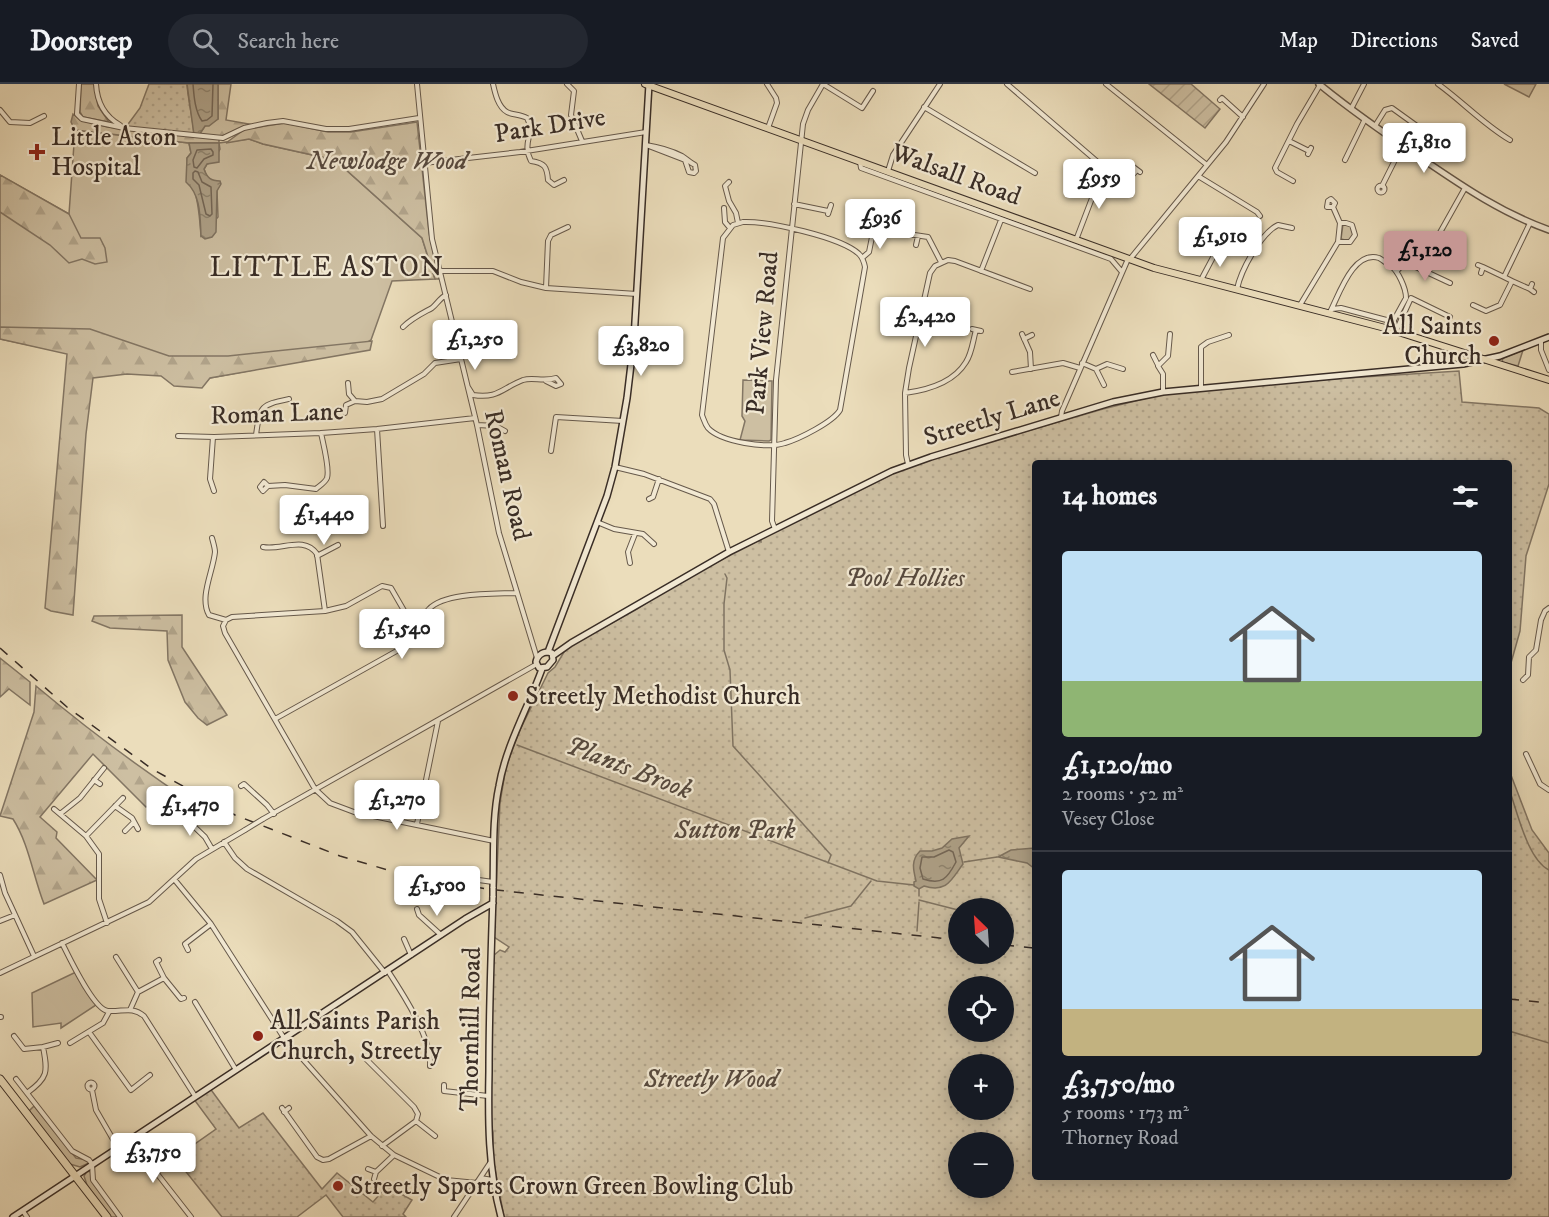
<!DOCTYPE html>
<html lang="en">
<head>
<meta charset="utf-8">
<style>
  body { margin:0; font-family:"IM FELL DW Pica",serif; background:#242831; color:#f1f3f6; height:100vh; display:flex; flex-direction:column; font-size:22px; white-space:nowrap }
  * { box-sizing:border-box; margin:0 }
  p { font-size:20px; color:#9ea1a6 }
  .icon { flex:none; width:33px; height:33px; fill:none; stroke:currentColor; stroke-width:2; stroke-linecap:round; stroke-linejoin:round }
  .map { position:relative; flex:1; overflow:hidden }
  .sheet { position:absolute; left:1032px; top:376px; width:480px; height:720px; display:flex; flex-direction:column; background:#171b24; border-radius:6px; box-shadow:0 3px 15px #0003 }
  .sheet>* { flex:none }
  .needle { width:39px; rotate:335deg }
  .controls { position:absolute; left:948px; top:814px; display:grid; gap:12px }
  .controls a { display:grid; place-items:center; width:66px; height:66px; border-radius:50%; background:#171b24; box-shadow:0 3px 15px #0003; font-size:30px }
  .price { position:absolute; translate:-50% -51px; padding:0 14px; border-radius:6px; background:#fff; color:#222; font-size:20px; line-height:39px; filter:drop-shadow(0 2px 3px #0008) }
  .price::after { content:''; position:absolute; left:50%; top:36px; width:18px; height:14px; margin-left:-9px; background:inherit; clip-path:polygon(0 0,100% 0,50% 100%) }
  .price.active { background:#c59692; color:#111 }
  ul { padding:0; list-style:none }
  li { display:grid; align-content:center; gap:12px; height:318px; padding:0 30px }
  li+li { border-top:2px solid #363941 }
  li span { display:grid; place-items:center; height:186px; border-radius:6px; color:#555 }
  li>.icon { margin-inline-start:auto }
  span .icon { width:108px; height:108px; fill:#fffc; stroke-width:1 }
  li b { font-size:26px }
  h2 { display:flex; justify-content:space-between; align-items:center; height:72px; padding:0 30px; font-size:26px }
  header { display:flex; align-items:center; gap:36px; box-sizing:border-box; height:84px; padding:0 30px; background:#171b24; border-bottom:2px solid #363941 }
  header strong { font-size:28px }
  nav { display:flex; gap:33px; margin-inline-start:auto; font-size:21px }
  .search { width:420px; height:54px; background:#242831; display:flex; align-items:center; gap:15px; box-sizing:border-box; padding:0 21px; border-radius:33px; color:#9ea1a6; font-size:22px }
  .map>svg:first-child { display:block }
  .grass { fill:#cdbfa2; stroke:#837664; stroke-width:1.5 }
  .forest { fill:url(#forest-firs); stroke:#837664; stroke-width:1.5 }
  .park { fill:url(#park-dots); stroke:#837664; stroke-width:1.5; fill-rule:evenodd }
  .garden { fill:url(#garden-furrows); stroke:#837664; stroke-width:1.5 }
  .water { fill:url(#water-ripples); stroke:#7f7361; stroke-width:1.5 }
  .lines { fill:none; stroke-linecap:round; stroke-linejoin:round }
  .shore { stroke:#746757; stroke-width:1.5 }
  .stream { stroke:#7f7361; stroke-width:1.5 }
  .minor-casing { stroke:#66594b; stroke-width:6 }
  .tertiary-casing { stroke:#66594b; stroke-width:8 }
  .secondary-casing { stroke:#392d26; stroke-width:8 }
  .primary-casing { stroke:#392d26; stroke-width:8 }
  .trunk-casing { stroke:#392d26; stroke-width:9 }
  .minor { stroke:#f2e9d3; stroke-width:4 }
  .tertiary { stroke:#f2e9d3; stroke-width:5 }
  .secondary { stroke:#f2e9d3; stroke-width:5 }
  .primary { stroke:#ebddbb; stroke-width:6 }
  .trunk { stroke:#ebddbb; stroke-width:7 }
  .rail { stroke:#392d26; stroke-width:1.5; stroke-dasharray:10 10; stroke-linecap:butt }
  .minor-bridge-casing { stroke:#66594b; stroke-width:6; stroke-linecap:butt }
  .secondary-bridge-casing { stroke:#392d26; stroke-width:8; stroke-linecap:butt }
  .minor-bridge { stroke:#f2e9d3; stroke-width:4 }
  .secondary-bridge { stroke:#f2e9d3; stroke-width:5 }
  .poi-dot { fill:#8f2418; stroke:#f2e9d3; stroke-width:2 }
  .labels { text-anchor:middle; dominant-baseline:central; stroke-width:4.5; stroke-linejoin:round; paint-order:stroke }
  .street-label { font-size:26px; fill:#392d26; stroke:#f2e9d3 }
  .poi-label { font-size:26px; fill:#392d26; stroke:#f2e9d3; text-anchor:start }
  .park-label { font-size:26px; font-style:italic; fill:#574a3f; stroke:#f2e9d3 }
  .water-label { font-size:27px; font-style:italic; fill:#564a3e; stroke:#f2e9d3 }
  .quarter-label { font-size:28px; letter-spacing:1.5px; fill:#392d26; stroke:#f2e9d3 }
</style>
</head>
<body>
<header>
<strong>Doorstep</strong>
<div class="search"><svg class="icon" aria-label="search" viewBox="0 0 24 24"><circle cx="10" cy="10" r="6"/><path d="M15 15l6 6"/></svg>Search here</div>
<nav><a>Map</a><a>Directions</a><a>Saved</a></nav>
</header>
<div class="map">
<svg width="1549" height="1133" viewBox="0 0 1549 1133">
  <defs>
    <pattern id="forest-firs" width="22" height="20" patternUnits="userSpaceOnUse" patternTransform="scale(1.5)"><rect width="22" height="20" fill="#cdbfa2"/><path d="M5 1l3.5 6h-7zM16 11l3.5 6h-7z" fill="#b1a48b"/></pattern>
    <pattern id="park-dots" width="8" height="8" patternUnits="userSpaceOnUse" patternTransform="scale(1.5)"><rect width="8" height="8" fill="#cdbfa2"/><path d="M2 2h.1M6 6h.1" fill="none" stroke="#b1a48b" stroke-width="1.8" stroke-linecap="round"/></pattern>
    <pattern id="garden-furrows" width="10" height="10" patternUnits="userSpaceOnUse" patternTransform="scale(1.5)"><rect width="10" height="10" fill="#cdbfa2"/><path d="M-1 1l2-2M0 10L10 0M9 11l2-2" fill="none" stroke="#b1a48b"/></pattern>
    <pattern id="water-ripples" width="26" height="14" patternUnits="userSpaceOnUse" patternTransform="scale(1.5)"><rect width="26" height="14" fill="#aea188"/><path d="M2 4q2-2 4 0t4 0M15 11q2-2 4 0t4 0" fill="none" stroke="#8f846f"/></pattern>
  </defs>
  <rect width="100%" height="100%" fill="#ebddbb"/>
  <filter id="stains"><feTurbulence type="fractalNoise" baseFrequency=".00333" numOctaves="4"/><feColorMatrix values="0 0 0 0 .2 0 0 0 0 .09 0 0 0 0 .02 0 0 0 .5 -.17"/></filter>
  <radialGradient id="worn" r=".72"><stop offset=".6" stop-color="#630" stop-opacity="0"/><stop offset="1" stop-color="#630" stop-opacity=".3"/></radialGradient>
  <path class="grass" d="M1504,0H1536L1529,13Z
    M75,46L189,59L191,69L187,74C187,86 192,96 195,108C199,122 200,137 201,152L218,133L217,107L213,97L207,93L204,85L207,80L213,78L220,65L219,59L249,55L263,60L335,76L422,154L435,195L392,197L371,256L354,267L210,294L67,269L0,255V91L69,130Z
    M1343,140L1352,142L1354,151L1349,157L1341,155Z
    M1523,266L1518,282L1502,278L1503,274Z
    M743,296L772,297L771,356L769,357L740,356L745,337L742,332Z
    M76,888L96,921L61,944V939L33,943L32,909Z
    M34,1022L76,1074L88,1076L89,1079L80,1083L70,1080L29,1029L30,1026Z
    M87,1087L91,1088L92,1098L118,1133H110L87,1101L84,1092Z"/>
  <path class="forest" d="M81,0H94L98,22L109,38L83,33L80,28Z
    M218,0H231L226,36L249,40L223,52L199,51L205,42L218,35Z
    M73,30L80,36L108,43L219,55V59H189L75,46L71,38Z
    M417,38L429,149L439,195H435L422,154L335,76L263,60L249,55L226,59L245,45L272,41L285,39L328,48H351Z
    M0,91L69,130L81,154H100L105,164L107,178L95,180L82,175L69,179L50,161L0,128Z
    M0,243L90,245L169,272H228L372,257L370,266L210,294L202,304L174,302L161,292L127,290L93,294L86,350L73,531L51,527L45,524L67,270L0,255Z
    M182,531V563L227,631L207,641L198,634L185,618L168,576L167,547L110,544L92,537L94,532Z
    M0,574L30,598V621L9,605L0,613Z
    M36,602C86,644 137,682 191,718L180,728L166,717L159,724L154,717L146,723L93,670L40,733L57,748L56,754L97,796L44,820C33,792 29,760 13,735L0,732L34,628Z"/>
  <path class="park" d="M149,0H187C188,17 193,33 194,51L126,43L140,24Z
    M1459,287L1462,318L1539,324L1549,330V400L1526,472L1520,547L1509,586V380H1035V1094H1509V686L1532,746L1549,769V1133H504L493,1075V1048L490,1037L493,872L500,866L505,868L509,863L494,853L500,719L506,683L519,648L548,589L555,583L564,568L572,561L637,525L680,497L758,457L761,458V455L779,446L894,389L931,375L1103,325L1163,310L1283,298ZM958,825H1004V870H958ZM958,903H1004V948H958ZM958,981H1004V1026H958ZM958,1059H1004V1104H958Z
    M209,1003L239,1044L263,1029L322,1105L337,1089L373,1118L387,1102L412,1116L403,1130L406,1133H343L326,1111L297,1133H222L175,1074L216,1045L193,1014Z"/>
  <path class="garden" d="M1149,0H1191L1220,25L1205,44Z"/>
  <path class="water" d="M187,0H218V35L209,42H205L199,51H194Z
    M189,59H219V78L207,80L204,85C207,94 211,97 220,97L221,100L217,107L216,148L212,153L205,155L201,152C200,133 201,111 186,98L187,74L191,69Z
    M969,752L959,764L963,780C951,796 947,809 924,802L919,805L914,802V798L916,797C913,785 911,776 920,767H932L942,764L952,755Z
    M1035,764V785L1027,779L998,773L1011,766Z"/>
  <g class="lines">
    <path class="shore" d="M193,0C194,13 195,27 202,37L207,36L212,32L213,0
      M211,65L213,68V71L204,75L197,84L194,83L193,76L197,66Z
      M195,87L198,88L202,98L211,103L212,130L210,132L206,130L199,101L193,95V89Z
      M949,766L953,768L956,778C947,795 942,801 923,795L920,784L922,773H934Z"/>
    <path class="stream" d="M725,490L727,494L724,520V566L730,586L733,662L831,771L828,779
      M517,661L877,797L914,801
      M1509,705C1517,726 1527,775 1549,786
      M964,778L997,773
      M919,812V805
      M919,816L958,826
      M805,834L851,822L871,797
      M917,847L919,818
      M1509,947L1549,959"/>
    <defs>
      <path id="minor" d="M79,0L77,30L82,35L124,44L223,54L244,44L267,39L283,37L326,45H349L419,34
        M96,0C97,18 104,32 120,41
        M417,0L432,155L477,341L499,449L537,574
        M493,0C495,9 498,23 507,28C512,31 520,30 527,34C536,50 521,57 531,77C545,79 547,83 548,96L554,101L564,96
        M567,0L574,7L571,31L582,57
        M767,0L776,14L777,19L768,44
        M823,0L862,24L873,7
        M1007,0L1100,80
        M1106,0L1207,81
        M1438,0C1463,18 1483,40 1510,56
        M1220,16L1222,14L1243,33
        M924,23L1035,89
        M1351,25L1364,0
        M0,26L10,38L30,39L44,32
        M1375,42L1385,26L1392,24L1417,42
        M1289,57L1309,67
        M646,61C659,63 670,66 682,72C687,75 689,78 695,81L696,87L694,89L689,88L685,76Z
        M1308,70L1311,64
        M1345,76L1365,35
        M860,78L861,84L1111,175L1122,188
        M424,79L520,68L646,48
        M1132,82L1140,88
        M1105,85C1116,97 1127,99 1137,86
        M888,87L893,71L940,0
        M1198,92L1257,128L1260,132
        M1293,97L1277,88L1275,84L1297,40L1320,1
        M729,98L725,102L729,117L736,129L738,139
        M1377.5 105a3.5 3.5 0 1 1 7 0a3.5 3.5 0 1 1-7 0Z
        M1382,102L1402,62
        M794,120L828,127
        M724,124L725,138L730,144
        M828,130L831,121
        M743,138C768,137 841,153 859,170C863,174 864,178 865,183L840,326C833,338 799,355 785,359C767,365 721,358 708,344C705,340 704,336 702,331L723,154L733,141Z
        M908,150L928,153L941,178
        M1411,151L1433,161
        M1076,156L1102,88L1106,84L1105,81L1100,80L1098,85L1102,88
        M1338,158H1350L1355,151L1352,141L1346,139H1340
        M916,161L918,152
        M1455,172L1433,161L1465,104
        M862,174L869,168L874,143
        M1130,175L1226,58L1264,0
        M1478,181L1483,183L1481,189
        M1483,183L1504,193L1530,139
        M440,187H493L521,198L546,204L637,210
        M981,187L1001,136
        M1397,187L1405,178L1450,199
        M1201,196L1219,162
        M1512,197L1530,205
        M1532,200L1530,205L1534,208
        M546,204L548,157L551,151L568,143
        M1237,205C1241,186 1261,149 1278,141L1292,144
        M1300,221L1338,158L1340,139L1333,123L1335,119L1331,115L1328,117L1327,123H1333
        M1473,221L1486,227L1500,221L1512,197L1504,193
        M1332,225L1341,224L1394,238
        M1330,228C1339,211 1353,166 1379,174C1383,176 1387,180 1391,182C1398,187 1406,204 1406,214L1389,245
        M403,243C412,234 421,230 432,224C437,220 440,214 446,211
        M972,245L981,247
        M1396,247L1411,214L1450,233
        M1022,250L1030,268L1031,285
        M1024,255L1032,251
        M1541,256V266L1549,286
        M1153,271L1158,281
        M1082,279L1096,285L1104,301
        M1096,285L1107,280L1123,285
        M1012,288L1063,279L1080,284
        M348,299L349,310L355,317
        M468,303L473,311C498,315 502,304 523,296C533,293 544,298 556,294L561,300L556,302L546,297
        M1201,303V263L1208,258L1229,251
        M1163,308V290L1158,282L1168,272L1170,250
        M905,309C928,306 954,298 966,278C972,269 973,256 976,246
        M345,329L346,321L355,317L367,318L382,315L424,290L435,279L461,275
        M1061,333L1062,327L1128,175
        M477,341L496,342L505,347
        M377,345L383,442
        M256,351C260,321 261,321 289,315
        M178,352L214,353L321,349L377,345L475,334
        M213,353L210,395L214,407
        M551,367L556,333L623,337
        M908,380L906,371L905,309L909,284L930,189L935,182L948,176L955,177L1030,205
        M615,383L644,390L710,415L714,420L729,468
        M268,402L263,407L260,403L264,398L268,402L285,401L316,405C319,402 325,399 327,394C330,385 323,359 321,349
        M649,415L653,413L659,395
        M597,438L614,445L643,450L654,460
        M775,445L772,437L776,296L803,40L808,26L823,0
        M212,454C213,458 215,464 215,468C213,488 199,513 209,531L226,536L232,533L325,527L346,522L382,502L391,504L406,530L419,540
        M263,463C281,467 304,451 317,470L325,527
        M317,472L338,461
        M630,479L628,468L635,450
        M226,536L223,542L225,549L315,705L330,719L354,728L494,757
        M1523,596L1528,591L1529,573L1536,566L1541,536L1545,527L1549,524
        M275,635L402,564C414,553 418,536 429,525C445,508 494,510 516,509
        M1526,670L1540,700L1549,706
        M94,696L100,700
        M241,702L244,700L267,721L274,730
        M115,722L132,734L138,745
        M54,725L86,752L99,770V815L107,839
        M60,730L80,714L104,684
        M182,731L205,753L212,765
        M263,735L537,580
        M417,740L438,637
        M125,747L134,738
        M86,752L123,714
        M224,758L235,774L247,785L337,837L352,848L385,889
        M436,790L452,792
        M0,791L5,809L34,872
        M457,793L493,798
        M174,795L211,840L284,954L371,1052L394,1071L446,1096L477,1099
        M417,825L419,831L441,851
        M0,837L15,831
        M404,855L411,871
        M62,859C69,873 94,926 108,927C123,928 132,922 144,932L195,1012
        M188,866L185,860L211,840
        M116,873L138,908
        M159,876L156,878L164,894
        M388,887C403,910 432,954 430,982
        M0,889L149,818L196,775L245,746
        M195,918L236,986
        M130,926L138,908L164,894L181,915L184,914
        M0,933H1
        M89,948L131,1006L150,991
        M14,952L24,965L43,963
        M70,959L103,939L109,928
        M367,971L364,973L414,1023L418,1030L416,1037L382,1062
        M16,995L72,1067L89,1076L92,1080L93,1096L120,1133
        M87.5 1002a3.5 3.5 0 1 1 7 0a3.5 3.5 0 1 1-7 0Z
        M444,1001V1007L488,1012
        M92,1006L96,1026L118,1064
        M27,1009C48,994 48,988 43,963L58,959
        M282,1024L317,1073L323,1076L329,1075L371,1052
        M284,1028L289,1024
        M416,1037L435,1052
        M130,1055L191,1133
        M368,1085L376,1088L394,1071
        M480,1094L493,1096
        M374,1095L376,1088
        M23,1127L27,1133
        M454,1133L490,1079"/>
      <path id="tertiary" d="M1319,0C1352,27 1388,52 1424,76C1465,104 1502,129 1549,146"/>
      <path id="secondary" d="M548,568L607,412L615,383L627,314L634,255L649,0
        M548,568L552,569L553,576L547,583L539,584L536,578C537,572 542,568 548,568Z
        M554,571L571,559L729,468L892,387L931,373L1113,318L1163,308L1463,280L1500,272L1549,253
        M493,804C494,771 492,735 499,702C506,661 528,624 542,585
        M493,812C491,871 489,929 489,987C488,1036 488,1085 501,1133
        M13,1133L465,835L493,819"/>
      <path id="primary" d="M645,0L1154,184L1389,245L1549,296"/>
      <path id="trunk" d="M0,995L107,1133"/>
    </defs>
    <use href="#minor" class="minor-casing"/>
    <use href="#tertiary" class="tertiary-casing"/>
    <use href="#secondary" class="secondary-casing"/>
    <use href="#primary" class="primary-casing"/>
    <use href="#trunk" class="trunk-casing"/>
    <use href="#minor" class="minor"/>
    <use href="#tertiary" class="tertiary"/>
    <use href="#secondary" class="secondary"/>
    <use href="#primary" class="primary"/>
    <use href="#trunk" class="trunk"/>
    <path class="rail" d="M0,564L67,623L152,685L235,731L340,772L405,791L487,805L958,856
      M1004,861L1035,864
      M1509,915L1549,919"/>
    <defs>
      <path id="minor-bridge" d="M245,746L263,735"/>
      <path id="secondary-bridge" d="M493,812V804"/>
    </defs>
    <use href="#minor-bridge" class="minor-bridge-casing"/>
    <use href="#secondary-bridge" class="secondary-bridge-casing"/>
    <use href="#minor-bridge" class="minor-bridge"/>
    <use href="#secondary-bridge" class="secondary-bridge"/>
  </g>
  <g class="poi-dot">
    <path d="M34 59h6v6h6v6h-6v6h-6v-6h-6v-6h6z"/>
    <circle cx="1494" cy="257" r="6"/>
    <circle cx="513" cy="612" r="6"/>
    <circle cx="258" cy="952" r="6"/>
    <circle cx="338" cy="1102" r="6"/>
  </g>
  <g class="labels">
    <g class="street-label">
      <text transform="translate(550 42) rotate(-9)">Park Drive</text>
      <text transform="translate(956 91) rotate(20)">Walsall Road</text>
      <text transform="translate(763 249) rotate(-85)">Park View Road</text>
      <text transform="translate(277 330) rotate(-2)">Roman Lane</text>
      <text transform="translate(992 334) rotate(-17)">Streetly Lane</text>
      <text transform="translate(507 391) rotate(77)">Roman Road</text>
      <text transform="translate(471 945) rotate(-89)">Thornhill Road</text>
    </g>
    <g class="poi-label">
      <text x="51" y="53">Little Aston<tspan x="51" dy="30">Hospital</tspan></text>
      <text x="1482" y="242" text-anchor="end">All Saints<tspan x="1482" dy="30">Church</tspan></text>
      <text x="525" y="612">Streetly Methodist Church</text>
      <text x="270" y="937">All Saints Parish<tspan x="270" dy="30">Church, Streetly</tspan></text>
      <text x="350" y="1102">Streetly Sports Crown Green Bowling Club</text>
    </g>
    <g class="park-label">
      <text x="387" y="77">Newlodge Wood</text>
      <text x="905" y="494">Pool Hollies</text>
      <text x="735" y="746">Sutton Park</text>
      <text x="711" y="995">Streetly Wood</text>
    </g>
    <g class="water-label">
      <text transform="translate(629 684) rotate(21)">Plants Brook</text>
    </g>
    <g class="quarter-label">
      <text x="327" y="183">LITTLE ASTON</text>
    </g>
  </g>
  <rect width="100%" height="100%" filter="url(#stains)"/>
  <rect width="100%" height="100%" fill="url(#worn)"/>
</svg>
<div class="controls">
<a><svg class="needle" viewBox="-14 -14 28 28"><path d="M0-13l5 13h-10z" fill="#e53935"/><path d="M0 13l5-13h-10z" fill="#9ea1a6"/></svg></a>
<a><svg class="icon" aria-label="locate" viewBox="0 0 24 24"><circle cx="12" cy="12" r="6"/><path d="M12 2v4M12 18v4M2 12h4M18 12h4"/></svg></a>
<a>+</a>
<a>−</a>
</div>
<b class="price" style="left:1424px;top:90px">£1,810</b>
<b class="price" style="left:1099px;top:126px">£959</b>
<b class="price" style="left:880px;top:166px">£936</b>
<b class="price" style="left:1220px;top:184px">£1,910</b>
<b class="price active" style="left:1425px;top:198px">£1,120</b>
<b class="price" style="left:925px;top:264px">£2,420</b>
<b class="price" style="left:475px;top:287px">£1,250</b>
<b class="price" style="left:641px;top:293px">£3,820</b>
<b class="price" style="left:324px;top:462px">£1,440</b>
<b class="price" style="left:402px;top:576px">£1,540</b>
<b class="price" style="left:397px;top:747px">£1,270</b>
<b class="price" style="left:190px;top:753px">£1,470</b>
<b class="price" style="left:437px;top:833px">£1,500</b>
<b class="price" style="left:153px;top:1100px">£3,750</b>
<section class="sheet">
<h2>14 homes<svg class="icon" aria-label="filters" viewBox="0 0 24 24"><path d="M4 7h16M4 17h16"/><circle cx="9" cy="7" r="2"/><circle cx="15" cy="17" r="2"/></svg></h2>
<ul>
<li><span style="background:linear-gradient(#bfe0f5 70%,#8fb573 0)"><svg class="icon" aria-label="home" viewBox="0 0 24 24"><path d="M3 11l9-7 9 7M6 9v11h12V9"/></svg></span><div><b>£1,120/mo</b><p>2 rooms · 52 m²</p><p>Vesey Close</p></div></li>
<li><span style="background:linear-gradient(#bfe0f5 75%,#c2b280 0)"><svg class="icon" aria-label="home" viewBox="0 0 24 24"><path d="M3 11l9-7 9 7M6 9v11h12V9"/></svg></span><div><b>£3,750/mo</b><p>5 rooms · 173 m²</p><p>Thorney Road</p></div></li>
</ul>
</section>
</div>
</body>
</html>
